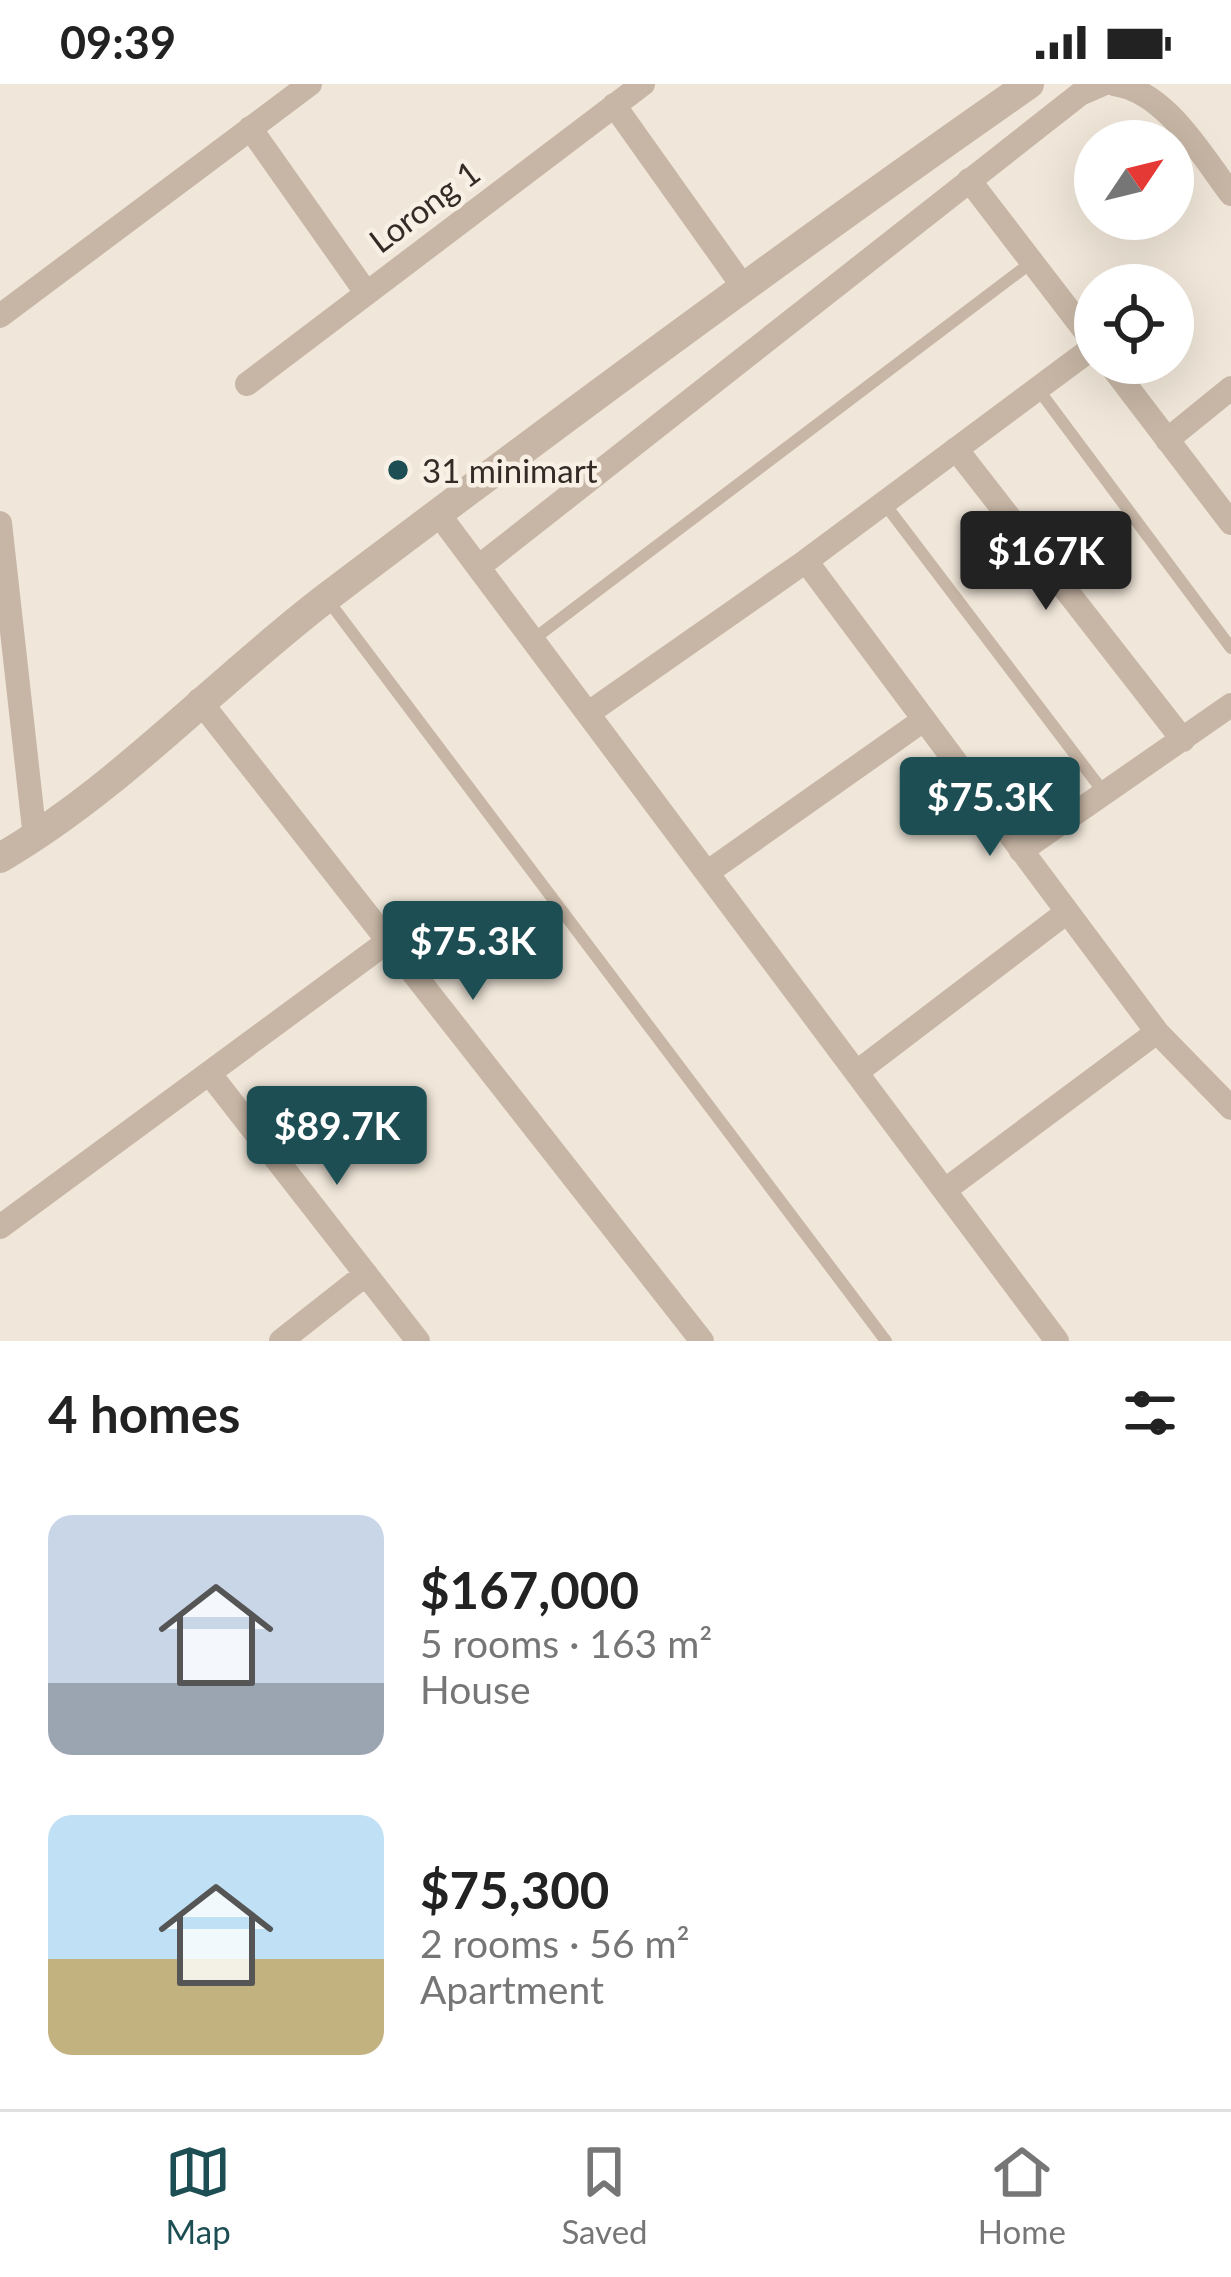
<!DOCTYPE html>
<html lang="en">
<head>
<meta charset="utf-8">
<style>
  body { margin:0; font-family:Lato,sans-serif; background:#f2f2f2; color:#222; height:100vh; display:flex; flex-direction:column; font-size:45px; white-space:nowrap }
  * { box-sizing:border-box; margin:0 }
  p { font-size:39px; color:#767676 }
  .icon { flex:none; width:66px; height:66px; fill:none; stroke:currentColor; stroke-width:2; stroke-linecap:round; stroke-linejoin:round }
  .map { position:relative; height:1257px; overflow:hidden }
  .side { display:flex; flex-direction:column; background:#fff; flex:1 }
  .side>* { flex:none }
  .needle { width:78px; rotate:55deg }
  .buttons { position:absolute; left:1074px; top:36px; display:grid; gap:24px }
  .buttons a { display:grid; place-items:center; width:120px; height:120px; border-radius:50%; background:#fff; box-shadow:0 12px 48px #0002; font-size:60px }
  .price { position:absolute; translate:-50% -102px; padding:0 27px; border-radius:12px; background:#1d4e53; color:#fff; font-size:39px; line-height:78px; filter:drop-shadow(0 3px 6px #0008) }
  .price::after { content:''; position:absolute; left:50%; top:72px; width:36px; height:27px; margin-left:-18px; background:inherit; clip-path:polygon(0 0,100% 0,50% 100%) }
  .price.selected { background:#222; color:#fff }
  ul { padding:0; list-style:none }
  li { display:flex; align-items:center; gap:36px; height:300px; padding:0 48px }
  li span { display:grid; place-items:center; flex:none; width:336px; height:240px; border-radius:24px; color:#555 }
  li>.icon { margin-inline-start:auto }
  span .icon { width:144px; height:144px; fill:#fffc; stroke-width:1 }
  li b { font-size:51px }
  h2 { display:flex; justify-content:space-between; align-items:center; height:144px; padding:0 48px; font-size:51px }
  .status { display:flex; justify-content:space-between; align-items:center; height:84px; padding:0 60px; background:#fff; direction:ltr }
  .status svg { height:33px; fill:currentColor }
  .tabs { display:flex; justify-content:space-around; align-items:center; height:168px; border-top:3px solid #e0e0e0; background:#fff; font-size:33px; color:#767676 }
  .tabs a { display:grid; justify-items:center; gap:6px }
  .tabs .selected { color:#1d4e53 }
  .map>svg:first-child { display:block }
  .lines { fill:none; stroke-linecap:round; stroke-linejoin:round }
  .service { stroke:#c7b6a5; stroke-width:12 }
  .minor { stroke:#c7b6a5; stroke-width:24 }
  .tertiary { stroke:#c7b6a5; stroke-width:30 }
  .poi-dot { fill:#1d4e53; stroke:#f8f0e5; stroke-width:4.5 }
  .labels { text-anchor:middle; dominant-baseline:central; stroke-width:9; stroke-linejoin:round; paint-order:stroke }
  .street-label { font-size:33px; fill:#342b26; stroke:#f8f0e5 }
  .poi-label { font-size:33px; fill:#342b26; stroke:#f8f0e5; text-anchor:start }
</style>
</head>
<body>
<div class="status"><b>09:39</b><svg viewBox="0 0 49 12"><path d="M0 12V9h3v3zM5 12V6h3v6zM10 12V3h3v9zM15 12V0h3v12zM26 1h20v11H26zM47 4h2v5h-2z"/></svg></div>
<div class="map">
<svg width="1231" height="1257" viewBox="0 0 1231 1257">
  <rect width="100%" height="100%" fill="#f0e6d9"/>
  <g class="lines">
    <path class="service" d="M1038,305L1231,564
      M884,419L1105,710
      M327,515L886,1257
      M535,554L1032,178"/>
    <path class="minor" d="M1114,0C1166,7 1202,72 1231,110
      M614,21L742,201
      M250,44L365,207
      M969,96L1095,260
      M0,232L310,0
      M1109,279L1231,439
      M247,300L643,0
      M1167,356L1231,304
      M956,365L1183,656
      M440,432L1057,1257
      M0,439L35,754
      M806,477L1157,948L1231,1024
      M481,481L1080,10L1103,0
      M199,616L702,1257
      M590,628L806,477L1095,262
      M1021,767L1231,621
      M708,788L922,637
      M857,988L1067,828
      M209,989L418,1257
      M945,1106L1157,948
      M0,1143L387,858
      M281,1257L366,1190"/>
    <path class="tertiary" d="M0,774C120,704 216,598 326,514C557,339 791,166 1029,0"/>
  </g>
  <circle class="poi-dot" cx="398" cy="386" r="12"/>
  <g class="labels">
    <g class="street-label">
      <text transform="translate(424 122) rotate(-37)">Lorong 1</text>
    </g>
    <g class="poi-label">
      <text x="422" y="386">31 minimart</text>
    </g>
  </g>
</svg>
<div class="buttons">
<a><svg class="needle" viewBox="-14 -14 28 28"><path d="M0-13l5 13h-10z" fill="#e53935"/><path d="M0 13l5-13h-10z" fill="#767676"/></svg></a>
<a><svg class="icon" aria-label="locate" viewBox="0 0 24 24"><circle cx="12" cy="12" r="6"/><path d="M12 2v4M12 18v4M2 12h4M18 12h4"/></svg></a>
</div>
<b class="price selected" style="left:1046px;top:529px">$167K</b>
<b class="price" style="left:990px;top:775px">$75.3K</b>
<b class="price" style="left:473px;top:919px">$75.3K</b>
<b class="price" style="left:337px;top:1104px">$89.7K</b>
</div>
<section class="side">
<h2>4 homes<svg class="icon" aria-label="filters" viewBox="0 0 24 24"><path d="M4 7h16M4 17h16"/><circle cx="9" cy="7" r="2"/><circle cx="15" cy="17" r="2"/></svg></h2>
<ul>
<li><span style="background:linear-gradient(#c9d6e8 70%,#9aa5b1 0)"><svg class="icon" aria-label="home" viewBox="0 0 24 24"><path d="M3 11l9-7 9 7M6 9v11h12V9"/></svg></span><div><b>$167,000</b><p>5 rooms · 163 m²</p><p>House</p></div></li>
<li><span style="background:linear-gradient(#bfe0f5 60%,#c2b280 0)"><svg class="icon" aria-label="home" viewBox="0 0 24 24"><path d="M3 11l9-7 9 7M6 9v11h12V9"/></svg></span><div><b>$75,300</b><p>2 rooms · 56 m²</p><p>Apartment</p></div></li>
</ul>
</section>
<nav class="tabs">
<a class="selected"><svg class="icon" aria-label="map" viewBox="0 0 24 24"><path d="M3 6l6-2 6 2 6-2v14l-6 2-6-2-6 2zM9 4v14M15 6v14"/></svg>Map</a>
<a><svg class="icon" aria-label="saved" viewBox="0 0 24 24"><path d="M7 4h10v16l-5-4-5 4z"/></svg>Saved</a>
<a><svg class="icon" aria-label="home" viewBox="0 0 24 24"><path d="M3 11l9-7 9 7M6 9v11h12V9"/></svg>Home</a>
</nav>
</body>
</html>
